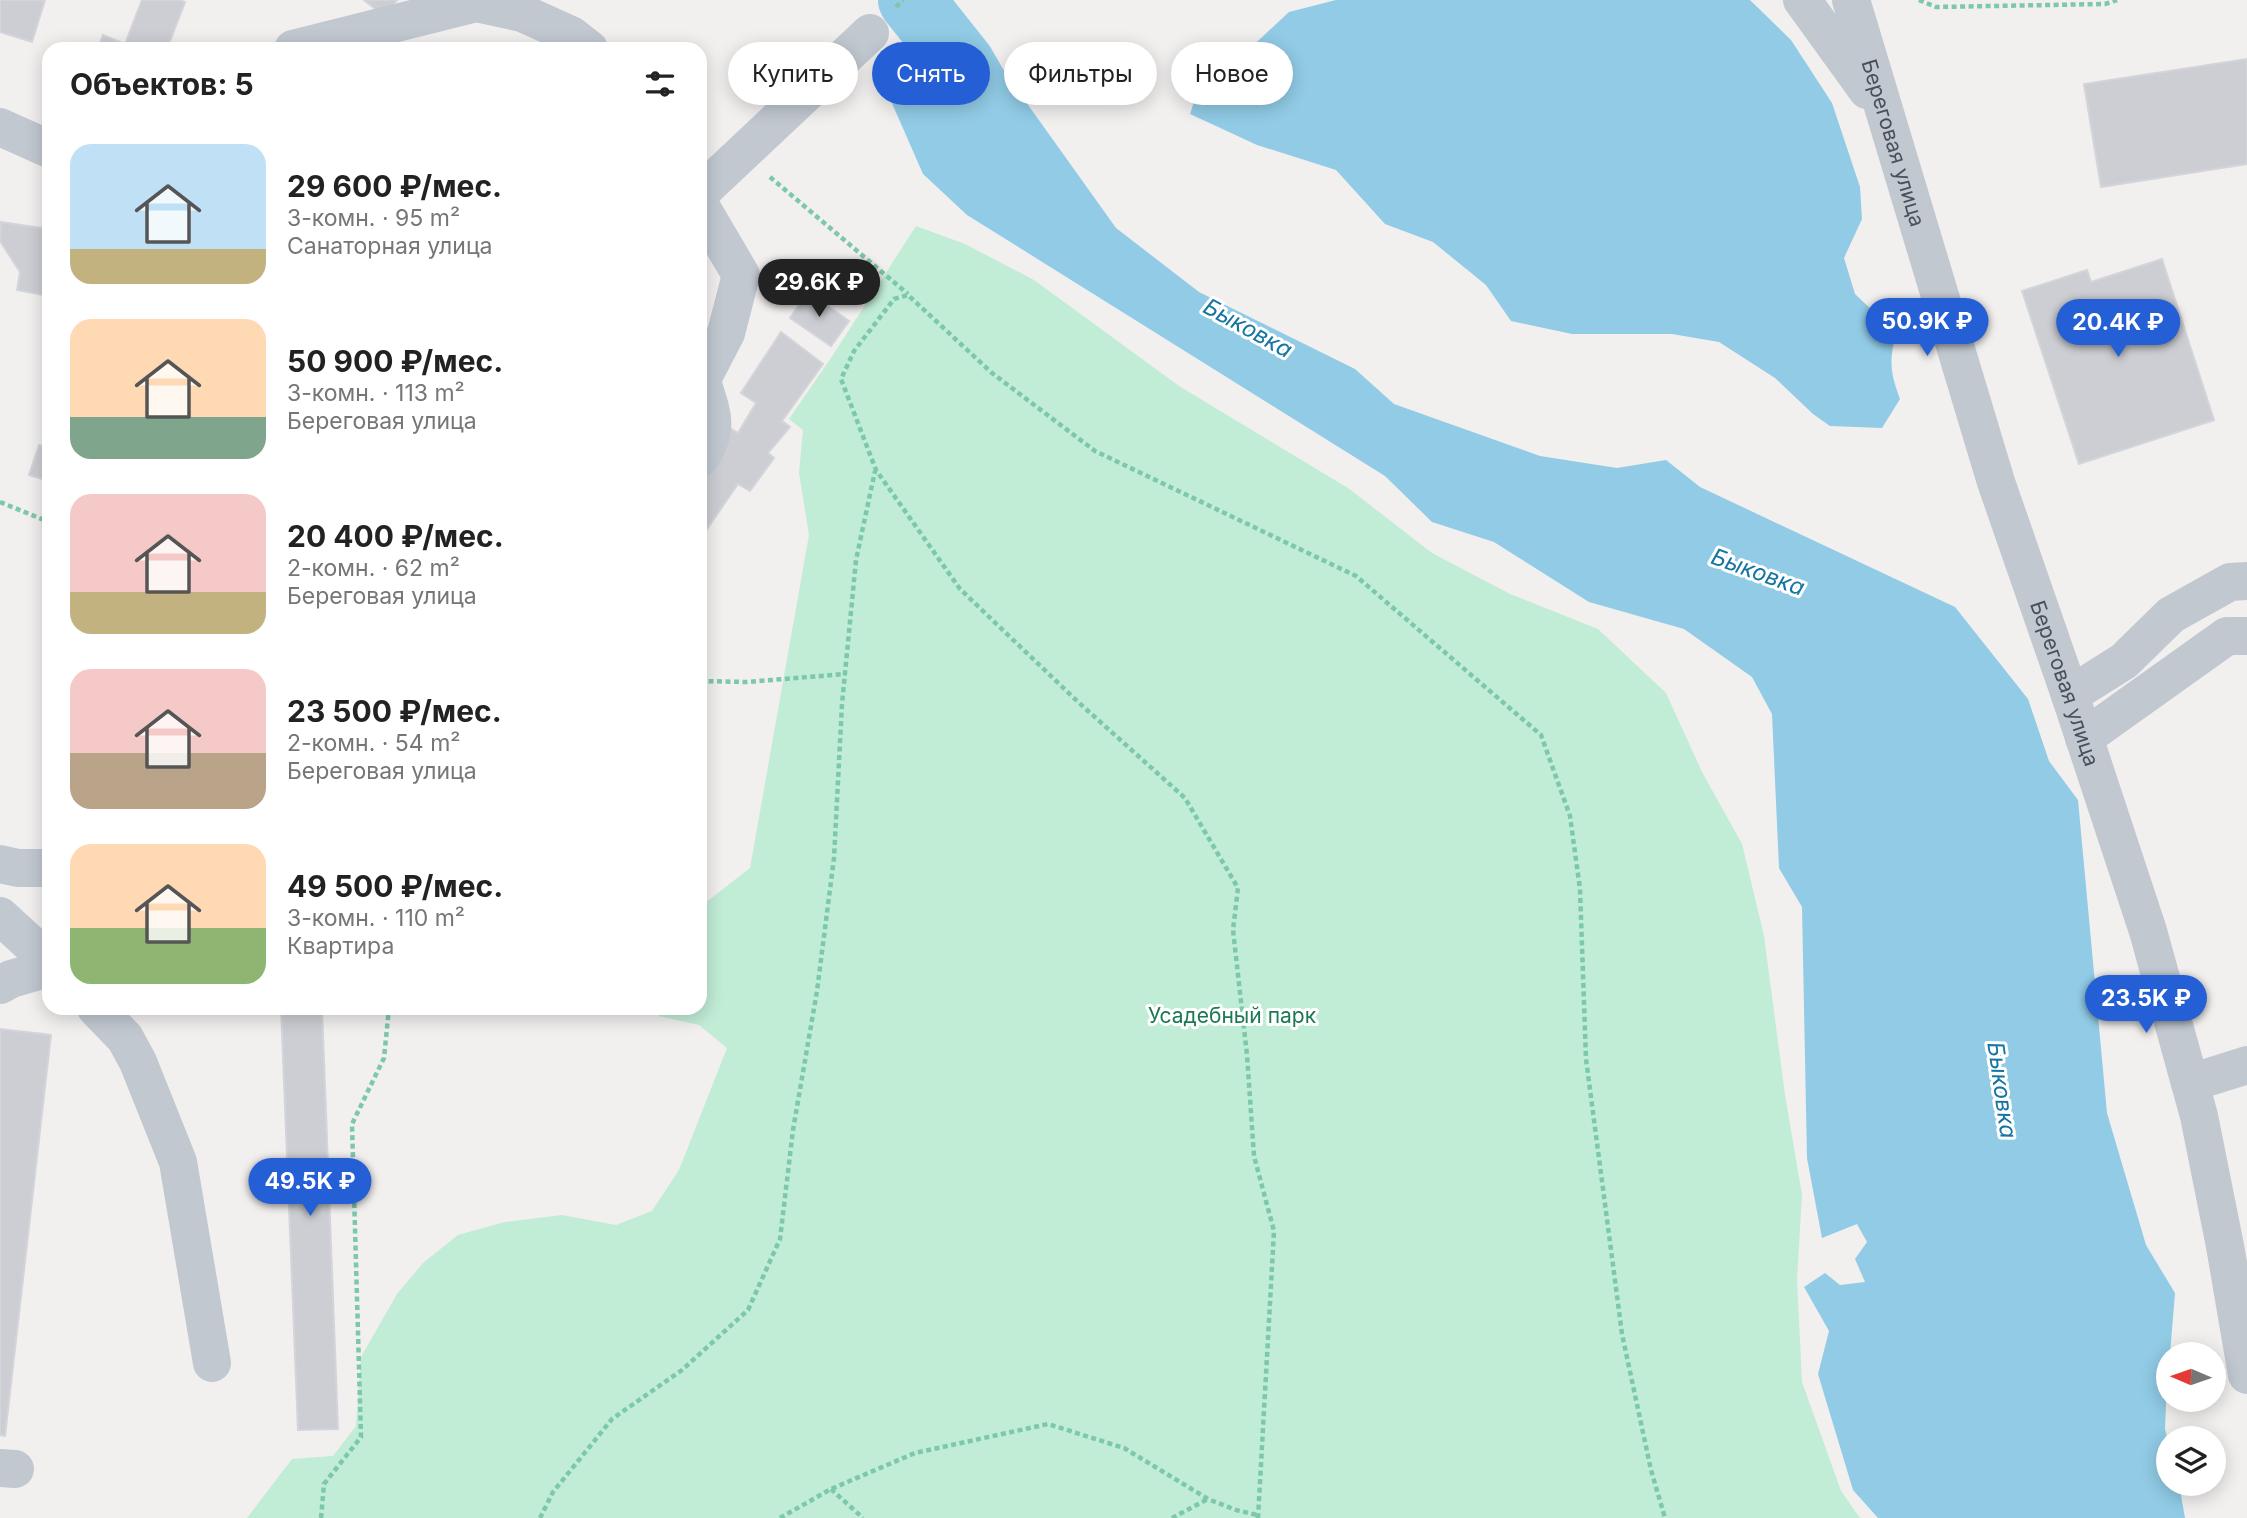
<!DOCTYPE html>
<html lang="ru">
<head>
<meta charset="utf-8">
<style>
  body { margin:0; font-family:Inter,sans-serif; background:#f6f6f6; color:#222; height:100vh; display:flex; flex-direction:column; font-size:26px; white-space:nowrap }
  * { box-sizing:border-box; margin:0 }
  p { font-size:23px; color:#767676 }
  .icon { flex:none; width:38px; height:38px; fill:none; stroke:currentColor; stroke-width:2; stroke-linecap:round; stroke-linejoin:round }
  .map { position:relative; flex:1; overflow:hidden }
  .sheet { position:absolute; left:42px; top:42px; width:665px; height:973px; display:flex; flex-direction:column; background:#fff; border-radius:21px; box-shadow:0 4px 18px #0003 }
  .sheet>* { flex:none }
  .banner { position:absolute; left:728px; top:42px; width:665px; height:63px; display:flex; gap:14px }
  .needle { width:46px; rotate:272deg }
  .tools { position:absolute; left:2156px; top:1342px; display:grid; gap:14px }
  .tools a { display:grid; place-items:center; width:70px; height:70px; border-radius:50%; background:#fff; box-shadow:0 4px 18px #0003; font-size:35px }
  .price { position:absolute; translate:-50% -60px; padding:0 16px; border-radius:24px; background:#255fd6; color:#fff; font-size:23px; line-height:46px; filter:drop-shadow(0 2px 4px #0008) }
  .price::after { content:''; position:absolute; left:50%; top:42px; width:21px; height:16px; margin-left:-10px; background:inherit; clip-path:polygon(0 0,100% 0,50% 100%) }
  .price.on { background:#222; color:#fff }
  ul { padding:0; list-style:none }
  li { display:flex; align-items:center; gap:21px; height:175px; padding:0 28px }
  li span { display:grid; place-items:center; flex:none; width:196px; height:140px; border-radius:21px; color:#555 }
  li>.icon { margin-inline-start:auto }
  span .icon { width:84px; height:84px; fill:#fffc; stroke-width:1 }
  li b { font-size:30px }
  h2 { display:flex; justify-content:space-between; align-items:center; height:84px; padding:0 28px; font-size:30px }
  .tag { padding:0 24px; border-radius:32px; background:#fff; box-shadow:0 4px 18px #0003; font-size:24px; line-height:63px }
  .tag.on { background:#255fd6; color:#fff }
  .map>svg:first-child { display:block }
  .green { fill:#c1ecd6 }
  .water { fill:#91cbe6 }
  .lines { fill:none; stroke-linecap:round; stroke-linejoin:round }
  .river { stroke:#91cbe6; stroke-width:66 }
  .building { fill:#ccced3; stroke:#d4d5da; stroke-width:2 }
  .path { stroke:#7bc8aa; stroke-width:4.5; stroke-dasharray:5 3.5; stroke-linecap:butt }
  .minor { stroke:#c1c8d0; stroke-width:38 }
  .labels { text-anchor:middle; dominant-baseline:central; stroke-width:6; stroke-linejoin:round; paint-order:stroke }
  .street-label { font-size:21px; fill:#48505b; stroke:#fff }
  .park-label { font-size:21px; fill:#1d7955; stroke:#fff }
  .water-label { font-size:23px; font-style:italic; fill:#1675a1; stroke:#fff }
</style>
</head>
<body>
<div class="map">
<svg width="2247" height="1518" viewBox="0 0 2247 1518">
  <rect width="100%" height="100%" fill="#f2efef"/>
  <path class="green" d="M916,226L965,244L1034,280L1179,386L1348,488L1432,553L1510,594L1598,629L1666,693L1702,772L1742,844L1764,936L1785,1095L1802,1195L1797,1280L1802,1382L1841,1491L1860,1518H247L292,1459L333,1456L356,1426L361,1357L397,1294L423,1263L458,1235L505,1222L562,1215L616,1225L652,1211L679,1170L727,1048L699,1025L659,1016L654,1008H700V907L750,868L809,535L799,473L803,430L789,419L833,355Z"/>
  <path class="water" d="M1336,0H1750L1791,40L1832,103L1860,187L1862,219L1844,258L1855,294L1896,333C1889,362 1890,372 1900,399L1882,428L1830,426L1813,414L1775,378L1719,342L1672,334H1572L1511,321L1486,285L1433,242L1385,224L1336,170L1257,145L1190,114L1198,89L1232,90L1244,54L1289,12Z
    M941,20L971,25L1116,228L1199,292L1355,369L1394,404L1540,456L1617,468L1666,460L1700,487L1955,607L2028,699L2049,761L2078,800L2107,1113L2146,1245L2175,1293L2170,1354H2168L2165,1429L2168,1441V1484H2179L2185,1518H1878L1853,1490L1818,1374L1829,1331L1804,1287L1825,1273L1840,1285L1865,1282L1855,1259L1867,1242L1857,1224L1822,1238L1807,1158L1802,907L1779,868L1772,714L1752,677L1684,629L1589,602L1494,542L1432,522L1385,476L967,215L923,174L884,85L908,40Z"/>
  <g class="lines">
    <path class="river" d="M911,0L962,64L984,102"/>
  </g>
  <path class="building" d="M0,0H45L32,42L0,32Z
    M142,0H179L185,2L167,49H98L103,35L125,44Z
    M364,0H397L384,16Z
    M2247,59V164L2101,187L2084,84Z
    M1,222L49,229V296L17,290L20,272L0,241Z
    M2162,259L2214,420L2079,464L2022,291L2087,270L2091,282Z
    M808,292L849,321L831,346L790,318Z
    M781,332L823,364L782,421L790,427L768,453L774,458L750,491L738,484L700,539V475L730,428L738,433L756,403L741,393Z
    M39,445L49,448V481L29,475Z
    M281,1008H322L338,1429L298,1430Z
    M0,1029L51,1035L5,1436L0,1435Z"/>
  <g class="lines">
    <path class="path" d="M1919,0L1936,7L2105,4L2117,0
      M896,7L903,0
      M770,177L908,294
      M0,502L49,522
      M700,681L747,682L845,674
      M831,1489L863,1518
      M321,1518L324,1484L361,1437L352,1124L384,1058L389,1008
      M540,1518L553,1492L612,1419L682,1370L748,1310L780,1239L793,1130L817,991L834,858L842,704L856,560L875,471
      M780,1518L831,1489L915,1453L1048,1424L1124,1448L1208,1499L1236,1510L1257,1515
      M1172,1518L1208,1499
      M1258,1518L1274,1231L1254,1156L1247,1055L1233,930L1238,888L1185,798L1077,701L960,589L876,470L841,379L854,351L894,299L908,295L992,373L1095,451L1356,576L1541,735L1570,816L1580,889L1586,1059L1622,1334L1651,1470L1665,1518"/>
    <g class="minor">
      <path d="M1802,0L1867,90"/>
      <path id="s1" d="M1851,0L1996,482L2070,695L2148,931L2199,1116L2225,1246L2247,1375"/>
      <path d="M293,49L476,3L522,13L571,35L589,49"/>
      <path d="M0,127L49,149"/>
      <path d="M700,193L870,33"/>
      <path d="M700,205L741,275L726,333L700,383"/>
      <path d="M700,458C720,429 712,413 702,382"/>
      <path d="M2070,695L2124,661L2171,615L2230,582L2247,581"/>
      <path d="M2084,738L2227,636H2247"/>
      <path d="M0,864L18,868H49"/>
      <path d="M0,916L49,961"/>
      <path d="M0,985L11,979L49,968"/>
      <path d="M96,1008L125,1038L138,1062L178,1162L212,1363"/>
      <path d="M2190,1083L2247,1065"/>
      <path d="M0,1468L15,1469"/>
    </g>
  </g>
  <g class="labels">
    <g class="street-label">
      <text stroke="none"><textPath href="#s1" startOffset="149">Береговая улица</textPath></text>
      <text stroke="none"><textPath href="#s1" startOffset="716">Береговая улица</textPath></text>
    </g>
    <g class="park-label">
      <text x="1232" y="1015">Усадебный парк</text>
    </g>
    <g class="water-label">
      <text transform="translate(1248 328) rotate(29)">Быковка</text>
      <text transform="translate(1758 572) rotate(20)">Быковка</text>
      <text transform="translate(2002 1090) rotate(82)">Быковка</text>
    </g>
  </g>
</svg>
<div class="tools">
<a><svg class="needle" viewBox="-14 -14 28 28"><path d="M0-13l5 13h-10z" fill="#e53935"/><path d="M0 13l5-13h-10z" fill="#767676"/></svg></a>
<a><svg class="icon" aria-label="layers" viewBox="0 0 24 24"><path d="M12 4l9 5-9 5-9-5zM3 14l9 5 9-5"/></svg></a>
</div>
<b class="price on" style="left:819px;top:319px">29.6K ₽</b>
<b class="price" style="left:1927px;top:358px">50.9K ₽</b>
<b class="price" style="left:2118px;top:359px">20.4K ₽</b>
<b class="price" style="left:2146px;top:1035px">23.5K ₽</b>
<b class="price" style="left:310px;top:1218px">49.5K ₽</b>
<div class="banner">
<a class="tag">Купить</a>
<a class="tag on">Снять</a>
<a class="tag">Фильтры</a>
<a class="tag">Новое</a>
</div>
<section class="sheet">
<h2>Объектов: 5<svg class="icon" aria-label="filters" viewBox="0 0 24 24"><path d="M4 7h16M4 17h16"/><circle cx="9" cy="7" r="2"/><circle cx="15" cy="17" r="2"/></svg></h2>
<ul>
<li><span style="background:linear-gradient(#bfe0f5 75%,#c2b280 0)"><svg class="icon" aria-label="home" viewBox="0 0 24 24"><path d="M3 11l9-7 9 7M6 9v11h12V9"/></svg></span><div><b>29 600 ₽/мес.</b><p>3-комн. · 95 m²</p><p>Санаторная улица</p></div></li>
<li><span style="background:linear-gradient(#ffd9b3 70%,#7fa58c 0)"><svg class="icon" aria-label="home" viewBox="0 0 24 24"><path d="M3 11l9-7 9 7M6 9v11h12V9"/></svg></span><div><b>50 900 ₽/мес.</b><p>3-комн. · 113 m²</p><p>Береговая улица</p></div></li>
<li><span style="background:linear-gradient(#f6c9c9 70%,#c2b280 0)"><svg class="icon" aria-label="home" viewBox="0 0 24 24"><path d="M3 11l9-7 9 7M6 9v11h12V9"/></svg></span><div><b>20 400 ₽/мес.</b><p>2-комн. · 62 m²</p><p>Береговая улица</p></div></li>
<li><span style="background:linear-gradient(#f6c9c9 60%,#b9a48a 0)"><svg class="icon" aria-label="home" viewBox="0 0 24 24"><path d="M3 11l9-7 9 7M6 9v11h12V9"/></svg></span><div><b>23 500 ₽/мес.</b><p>2-комн. · 54 m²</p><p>Береговая улица</p></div></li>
<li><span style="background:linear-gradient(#ffd9b3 60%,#8fb573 0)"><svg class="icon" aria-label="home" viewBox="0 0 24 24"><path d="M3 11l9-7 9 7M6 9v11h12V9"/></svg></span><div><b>49 500 ₽/мес.</b><p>3-комн. · 110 m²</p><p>Квартира</p></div></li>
</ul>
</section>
</div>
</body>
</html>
